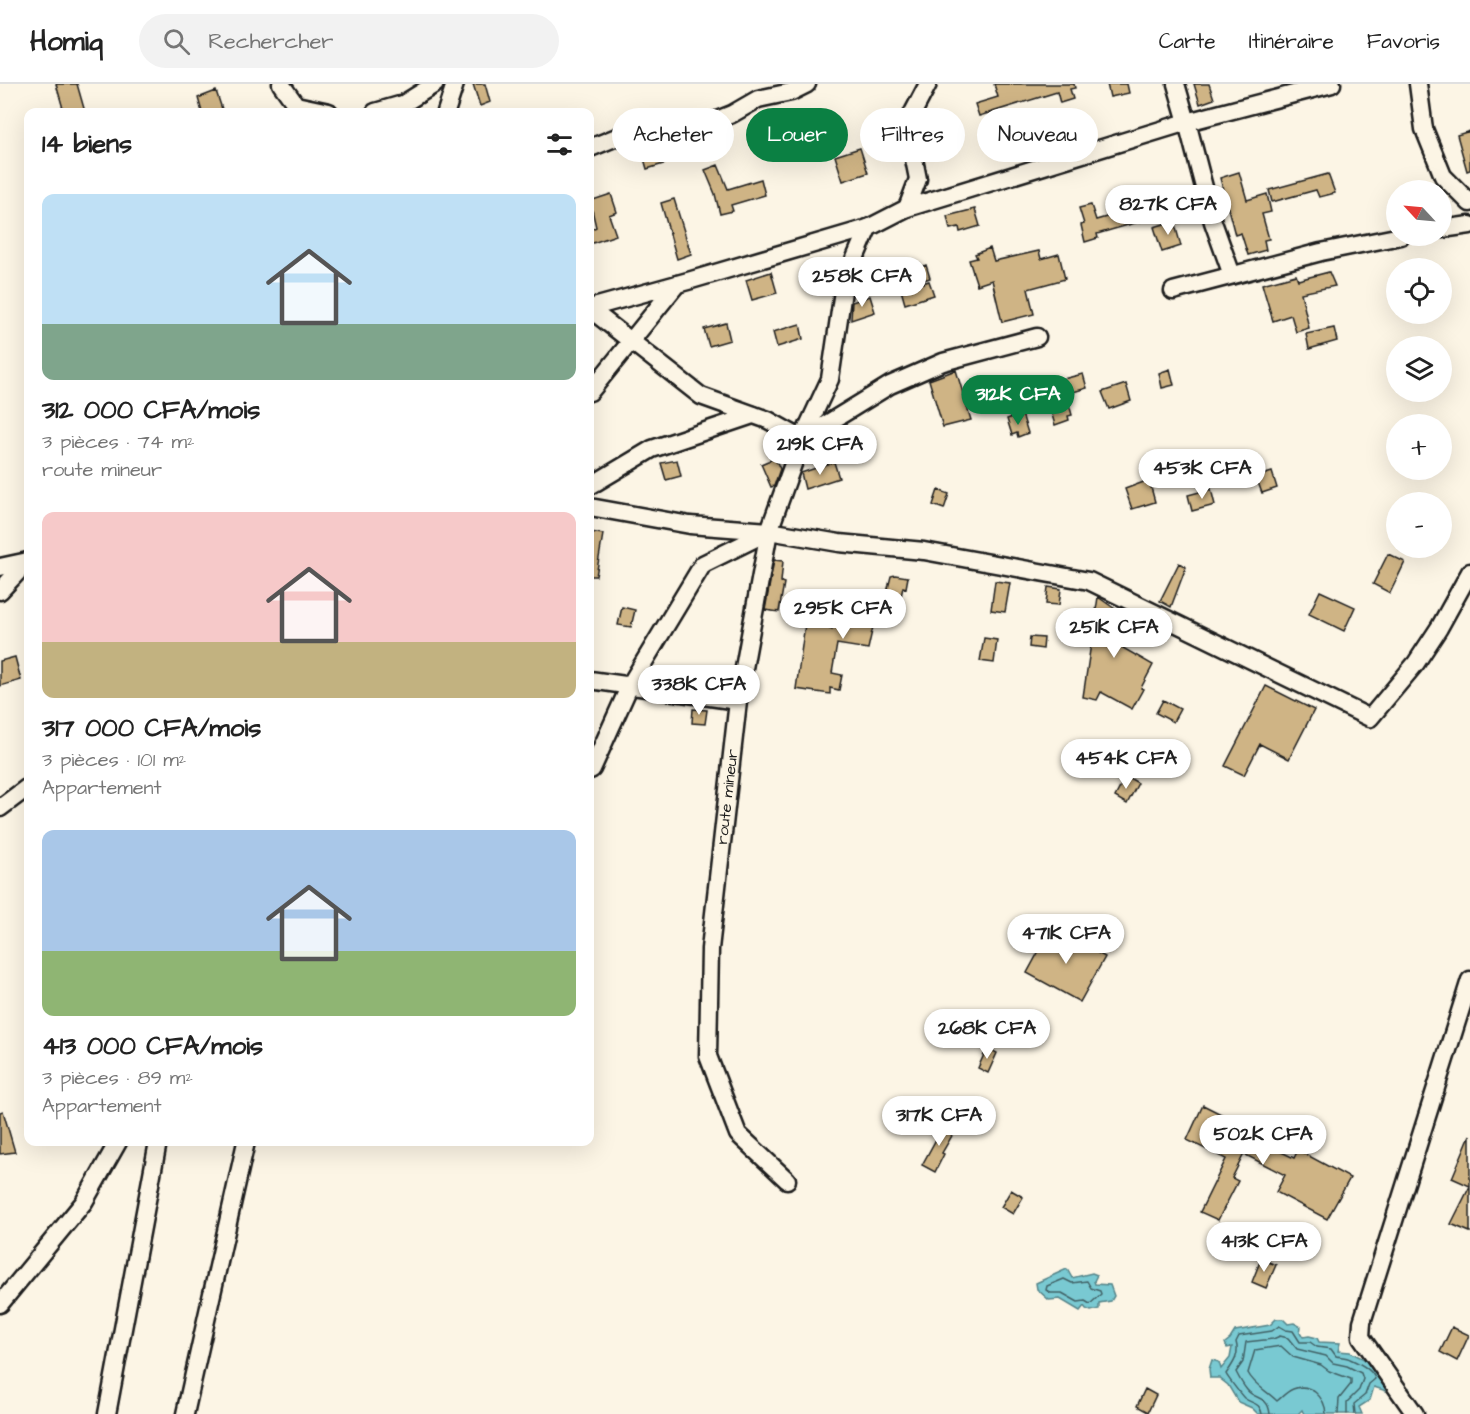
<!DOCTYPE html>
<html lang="fr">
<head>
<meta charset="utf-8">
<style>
  body { margin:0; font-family:"Architects Daughter",sans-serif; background:#f2f2f2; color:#222; height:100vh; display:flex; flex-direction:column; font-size:22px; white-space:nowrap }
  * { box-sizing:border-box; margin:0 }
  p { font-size:20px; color:#767676 }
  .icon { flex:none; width:33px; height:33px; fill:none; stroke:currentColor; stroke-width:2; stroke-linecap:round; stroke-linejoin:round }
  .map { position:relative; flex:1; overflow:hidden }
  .side { position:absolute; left:24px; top:24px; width:570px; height:1038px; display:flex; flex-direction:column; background:#fff; border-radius:12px; box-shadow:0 6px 24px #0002 }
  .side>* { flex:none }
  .top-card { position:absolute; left:612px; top:24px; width:570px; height:54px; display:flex; gap:12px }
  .needle { width:39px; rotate:296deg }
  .tools { position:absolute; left:1386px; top:96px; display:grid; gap:12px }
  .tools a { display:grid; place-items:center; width:66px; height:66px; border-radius:50%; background:#fff; box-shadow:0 6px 24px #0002; font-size:30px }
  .price { position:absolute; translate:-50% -51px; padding:0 14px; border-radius:21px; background:#fff; color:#222; font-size:20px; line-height:39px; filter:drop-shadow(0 2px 3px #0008) }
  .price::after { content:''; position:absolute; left:50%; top:36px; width:18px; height:14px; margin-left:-9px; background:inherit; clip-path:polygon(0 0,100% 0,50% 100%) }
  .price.current { background:#0b8043; color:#fff }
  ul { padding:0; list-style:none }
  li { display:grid; align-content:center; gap:12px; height:318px; padding:0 18px }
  li span { display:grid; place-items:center; height:186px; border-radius:12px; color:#555 }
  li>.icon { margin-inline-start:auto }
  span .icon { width:108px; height:108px; fill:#fffc; stroke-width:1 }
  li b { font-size:26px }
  h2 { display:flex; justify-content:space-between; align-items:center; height:72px; padding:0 18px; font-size:26px }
  .pill { padding:0 21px; border-radius:27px; background:#fff; box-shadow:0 6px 24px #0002; font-size:21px; line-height:54px }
  .pill.current { background:#0b8043; color:#fff }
  header { display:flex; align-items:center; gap:36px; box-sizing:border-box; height:84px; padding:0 30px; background:#fff; border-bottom:2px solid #e0e0e0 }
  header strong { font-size:28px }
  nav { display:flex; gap:33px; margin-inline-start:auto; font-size:21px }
  .search { width:420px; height:54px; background:#f2f2f2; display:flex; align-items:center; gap:15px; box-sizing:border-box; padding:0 21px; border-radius:33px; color:#767676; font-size:22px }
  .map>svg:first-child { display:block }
  .water { fill:#79c9d2; stroke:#548489; stroke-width:1.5 }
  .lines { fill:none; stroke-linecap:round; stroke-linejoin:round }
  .shore { stroke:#416165; stroke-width:1.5 }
  .building { fill:#cfb485; stroke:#1c1c1c; stroke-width:1.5 }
  .minor-casing { stroke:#1c1c1c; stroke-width:21 }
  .minor { stroke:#fcf5e5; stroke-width:16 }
  .labels { text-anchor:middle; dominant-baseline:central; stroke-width:4.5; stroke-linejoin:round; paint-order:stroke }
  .street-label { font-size:16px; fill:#1c1c1c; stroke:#fcf5e5 }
</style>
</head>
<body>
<header>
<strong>Homiq</strong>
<div class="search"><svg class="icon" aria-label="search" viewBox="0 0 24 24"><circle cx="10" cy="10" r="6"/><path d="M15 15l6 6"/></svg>Rechercher</div>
<nav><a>Carte</a><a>Itinéraire</a><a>Favoris</a></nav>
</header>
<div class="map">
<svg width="1470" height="1330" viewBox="0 0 1470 1330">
  <rect width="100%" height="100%" fill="#fcf5e5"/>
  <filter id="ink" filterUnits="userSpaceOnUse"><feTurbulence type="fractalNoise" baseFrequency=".0167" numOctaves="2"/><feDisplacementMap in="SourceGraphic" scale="12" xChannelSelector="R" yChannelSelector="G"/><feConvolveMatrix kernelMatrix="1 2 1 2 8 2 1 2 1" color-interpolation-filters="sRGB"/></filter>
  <g filter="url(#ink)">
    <path class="water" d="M1067,1185L1072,1194L1092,1189L1097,1191L1094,1197L1095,1200L1110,1201L1114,1212L1111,1217L1099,1219V1225L1091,1227L1086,1225L1084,1222L1080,1227L1060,1215L1049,1216L1037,1205L1036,1199Z
      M1276,1235H1283L1288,1240L1294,1239L1301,1243L1300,1248L1303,1253L1309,1252L1317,1254L1319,1258L1340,1259L1338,1267L1350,1268L1366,1276H1376L1372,1284L1381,1283L1402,1301L1409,1304L1406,1307L1388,1305L1386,1307L1374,1303L1370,1316L1359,1323L1362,1330H1304L1302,1326L1298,1330H1258L1252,1324L1238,1318L1228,1301L1219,1294H1210L1209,1285L1212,1276L1219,1278L1221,1285L1230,1274L1232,1263L1227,1264L1225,1259L1230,1255L1235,1247L1270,1241Z"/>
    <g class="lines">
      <path class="shore" d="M1064,1195L1072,1199L1087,1197L1091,1204L1100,1207L1101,1210L1090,1220L1085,1217L1078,1218L1062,1209H1051L1046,1206L1047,1202Z
        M1262,1330C1260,1318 1252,1320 1244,1314C1241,1311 1228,1294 1226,1290C1233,1280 1240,1271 1236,1258L1239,1252L1272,1247L1279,1242L1286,1246L1293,1247L1300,1258H1310L1317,1263L1331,1265L1336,1272C1340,1273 1347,1273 1350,1275C1359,1279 1373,1286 1375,1295L1369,1300L1365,1311L1354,1320L1355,1330
        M1270,1330C1268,1311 1255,1316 1247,1306C1243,1301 1239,1294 1236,1288L1243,1278L1246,1258L1273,1255L1280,1252L1288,1254L1297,1265L1326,1272L1333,1279L1347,1282L1361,1289L1363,1295L1359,1306L1347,1318V1330
        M1326,1330C1325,1313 1310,1298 1293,1305C1286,1308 1282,1313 1277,1317C1267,1307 1254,1301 1248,1289L1255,1266L1281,1262L1293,1273L1321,1281L1329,1287L1351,1295V1300L1339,1315L1338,1330"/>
    </g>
    <path class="building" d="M56,0H77L85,28H64Z
      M473,0H485L490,18L480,22Z
      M994,0H1074L1075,4L1070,5L1073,15L1060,19L1057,8L979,32L975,20L998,13Z
      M1107,0H1127L1129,9L1110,13Z
      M1194,0H1209L1214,15L1200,20Z
      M216,7L223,28H202L198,14Z
      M1470,47V86L1467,87L1457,51Z
      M663,59L670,78L647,85L641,64Z
      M860,64L868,89L843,97L835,72Z
      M718,81L728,105L761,95L765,111L731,121L733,127L720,130L715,110L705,86Z
      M1239,88L1247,116L1267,110L1271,128L1262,130L1269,155L1264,156L1266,166L1248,171L1241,149L1235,151L1220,94Z
      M1328,90L1335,109L1319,113L1316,106L1272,118L1269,106Z
      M611,110L617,128L609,131L616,151L590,160V146L596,143L590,117Z
      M674,115L691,170L677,175L661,119Z
      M1091,121L1096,136L1148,121L1152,134L1097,150L1098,154L1085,158L1081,141L1084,140L1079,124Z
      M975,125L980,142L960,148L959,143L950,145L947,132Z
      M1174,137L1181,162L1162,168L1154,143Z
      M990,164L994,177L1039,167L1041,175L1059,170L1065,195L1028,205L1034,230L1002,238L992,196L977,201L969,176L977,174L975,170Z
      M926,181L930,194L920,197L916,185Z
      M771,188L777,209L752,216L746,196Z
      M1329,188L1335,202L1301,209L1309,244L1296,248L1291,231L1273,237L1262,200L1296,191L1298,196Z
      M929,197L934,211L905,220L901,206Z
      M870,212L875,228L851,236L852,218Z
      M726,239L730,256L709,262L704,245Z
      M800,240L803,255L777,263L773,248Z
      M1334,244L1337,257L1309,265L1306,250Z
      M1170,285L1174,301L1162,304L1159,289Z
      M956,286L971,336L943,343L929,296Z
      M1083,290L1087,304L1066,310L1072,331L1068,332L1069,336L1055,341L1043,300Z
      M1126,300L1131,317L1109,325L1102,308Z
      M1022,330L1028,349L1018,353L1017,349L1012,351L1007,335Z
      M775,374L780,385L774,402L771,403L761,380Z
      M677,376L681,392L666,396L661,379Z
      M834,378L839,394L805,405L801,389Z
      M1272,388L1277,404L1262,409L1256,393Z
      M1149,396L1155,418L1132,425L1125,405Z
      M1211,405L1215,421L1192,427L1188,411Z
      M938,406L949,410L944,425L933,421Z
      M590,448L603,450L596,492H590Z
      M1388,470L1405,478L1390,509L1373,500Z
      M774,476L783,477L781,498L784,499L779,528L765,526Z
      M1179,479L1186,483L1171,523L1160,517Z
      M895,491L908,493L906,504L903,503L895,540L874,538L868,565L837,560L832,589L842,591L839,606L830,604V610L796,605L805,540L832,545L835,529L854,533L857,519L883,525L891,492Z
      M995,497L1010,499L1005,528L991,526Z
      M1048,503L1061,505L1059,521L1046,520Z
      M1320,507L1355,523L1344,547L1309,530Z
      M1098,513L1135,539L1123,564L1153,581L1141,604L1143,605L1132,625L1101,608L1097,616L1083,613Z
      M622,523L635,526L631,543L618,541Z
      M1030,553L1044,554L1043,565L1029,563Z
      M984,554L997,556L994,579L980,577Z
      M15,573L21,596L0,602V577Z
      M1266,602L1314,626L1289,675L1260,660L1244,691L1225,682Z
      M1163,616L1180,625L1173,638L1156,629Z
      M693,625L707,626L705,640L692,639Z
      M1126,692L1138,699L1127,720L1115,713Z
      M1052,843L1105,873L1080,918L1027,889Z
      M1003,930L1015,936L1008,949L996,943Z
      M987,964L997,969L988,989L978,984Z
      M1203,1021L1255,1047L1252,1054L1294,1074L1298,1066L1350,1094L1327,1135L1276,1108L1285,1091L1244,1070L1232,1094L1238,1097L1218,1136L1200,1128L1226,1075L1187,1056Z
      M3,1027L15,1068L0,1070V1028Z
      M946,1037L957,1043L942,1069L944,1070L935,1088L922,1081Z
      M1470,1051V1148L1451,1140L1470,1102L1452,1094Z
      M1011,1106L1023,1113L1013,1130L1001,1123Z
      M1261,1175L1276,1181L1266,1204L1252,1198Z
      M1452,1243L1469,1251L1457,1277L1440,1268Z
      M1145,1305L1156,1311L1148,1328L1137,1322Z"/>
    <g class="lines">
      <defs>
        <g id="minor">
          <path d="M281,0L296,21L329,28"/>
          <path d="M1418,0L1424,45L1443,92L1470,119"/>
          <path d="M375,28L403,20L435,0"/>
          <path d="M446,28L455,0"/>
          <path d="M590,64L639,44L702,42L732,30L758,15L791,8L807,0"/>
          <path d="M907,124L918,95L907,40L928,0"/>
          <path d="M1442,145L1470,141"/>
          <path d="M1232,191L1213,138L1187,38L1332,0"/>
          <path d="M1173,207L1321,168L1401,152"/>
          <path d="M590,224L688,197L868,144"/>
          <path d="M590,225L701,312L768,336L802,355L830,295L844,200L868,144L907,124L1187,38L1176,0"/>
          <path d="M590,308L677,200"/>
          <path d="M590,402L652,365L753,331"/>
          <path d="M590,423L690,441L769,447L839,459L924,467L1089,497L1370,634L1416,579L1439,544L1470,488"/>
          <path d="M0,483L28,477"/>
          <path d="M0,507L28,477"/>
          <path d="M590,596L738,617"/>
          <path d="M590,686L592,685L630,601L703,480L768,448"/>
          <path d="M0,724L28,703"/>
          <path id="s1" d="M787,1096L738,1050L708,972L710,865L738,617L769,447L802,355L890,301L943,278L1037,253"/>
          <path d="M0,1220L84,1118L118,1058"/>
          <path d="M107,1330L158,1058"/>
          <path d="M185,1330L246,1058"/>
          <path d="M1415,1330L1361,1253L1362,1238L1470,896"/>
        </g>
      </defs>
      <use href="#minor" class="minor-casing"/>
      <use href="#minor" class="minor"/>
    </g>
  </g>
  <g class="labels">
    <g class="street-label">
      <text stroke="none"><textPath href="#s1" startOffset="411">route mineur</textPath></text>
    </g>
  </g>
</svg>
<div class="tools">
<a><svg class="needle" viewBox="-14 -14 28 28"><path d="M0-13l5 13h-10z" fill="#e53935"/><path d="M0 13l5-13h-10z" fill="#767676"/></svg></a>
<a><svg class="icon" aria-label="locate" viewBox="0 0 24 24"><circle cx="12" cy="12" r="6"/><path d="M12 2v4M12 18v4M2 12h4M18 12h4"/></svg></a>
<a><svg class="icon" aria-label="layers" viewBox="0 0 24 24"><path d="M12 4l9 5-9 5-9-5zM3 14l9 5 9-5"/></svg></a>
<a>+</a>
<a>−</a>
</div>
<b class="price" style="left:1168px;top:152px">827K CFA</b>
<b class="price" style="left:862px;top:224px">258K CFA</b>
<b class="price current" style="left:1018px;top:342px">312K CFA</b>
<b class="price" style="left:820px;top:392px">219K CFA</b>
<b class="price" style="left:1202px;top:416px">453K CFA</b>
<b class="price" style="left:843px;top:556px">295K CFA</b>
<b class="price" style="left:1114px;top:575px">251K CFA</b>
<b class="price" style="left:699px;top:632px">338K CFA</b>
<b class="price" style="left:1126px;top:706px">454K CFA</b>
<b class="price" style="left:1066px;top:881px">471K CFA</b>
<b class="price" style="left:987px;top:976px">268K CFA</b>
<b class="price" style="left:939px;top:1063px">317K CFA</b>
<b class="price" style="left:1263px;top:1082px">502K CFA</b>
<b class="price" style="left:1264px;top:1189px">413K CFA</b>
<div class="top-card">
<a class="pill">Acheter</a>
<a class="pill current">Louer</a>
<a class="pill">Filtres</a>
<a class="pill">Nouveau</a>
</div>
<section class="side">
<h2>14 biens<svg class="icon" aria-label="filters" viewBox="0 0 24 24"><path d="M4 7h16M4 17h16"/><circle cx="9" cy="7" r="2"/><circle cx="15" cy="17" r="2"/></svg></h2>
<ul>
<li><span style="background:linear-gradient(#bfe0f5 70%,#7fa58c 0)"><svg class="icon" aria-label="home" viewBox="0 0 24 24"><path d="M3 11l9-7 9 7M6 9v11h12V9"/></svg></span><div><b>312 000 CFA/mois</b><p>3 pièces · 74 m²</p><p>route mineur</p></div></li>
<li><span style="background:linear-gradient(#f6c9c9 70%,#c2b280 0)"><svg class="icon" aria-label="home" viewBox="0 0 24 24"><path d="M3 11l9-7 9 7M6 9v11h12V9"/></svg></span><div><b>317 000 CFA/mois</b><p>3 pièces · 101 m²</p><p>Appartement</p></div></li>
<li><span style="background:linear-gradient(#a9c7e8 65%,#8fb573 0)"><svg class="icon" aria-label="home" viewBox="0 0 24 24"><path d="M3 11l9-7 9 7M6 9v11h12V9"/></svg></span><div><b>413 000 CFA/mois</b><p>3 pièces · 89 m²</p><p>Appartement</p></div></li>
</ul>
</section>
</div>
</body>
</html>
